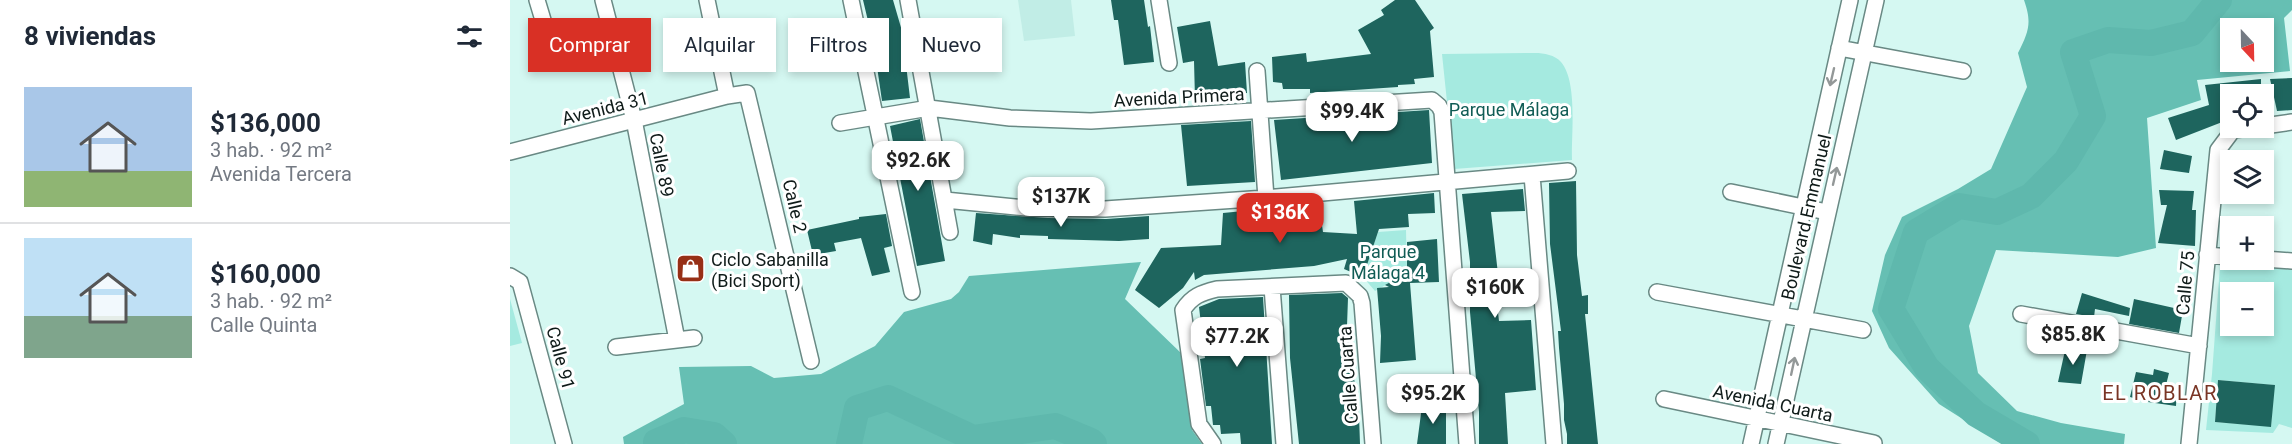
<!DOCTYPE html>
<html lang="es">
<head>
<meta charset="utf-8">
<style>
  body { margin:0; font-family:Roboto,sans-serif; background:#f6f6f7; color:#1f2937; height:100vh; display:flex; flex-direction:column; font-size:22px; white-space:nowrap }
  * { box-sizing:border-box; margin:0 }
  p { font-size:20px; color:#747a83 }
  .icon { flex:none; width:33px; height:33px; fill:none; stroke:currentColor; stroke-width:2; stroke-linecap:round; stroke-linejoin:round }
  .map { position:relative; flex:1; overflow:hidden }
  .side { display:flex; flex-direction:column; background:#fff; width:510px }
  .side>* { flex:none }
  .banner { position:absolute; left:18px; top:18px; width:570px; height:54px; display:flex; gap:12px }
  .needle { width:39px; rotate:158deg }
  .fabs { position:absolute; left:1710px; top:18px; display:grid; gap:12px }
  .fabs a { display:grid; place-items:center; width:54px; height:54px; border-radius:0px; background:#fff; box-shadow:0 3px 9px #0003; font-size:30px }
  .price { position:absolute; translate:-50% -51px; padding:0 14px; border-radius:12px; background:#fff; color:#222; font-size:20px; line-height:39px; filter:drop-shadow(0 2px 3px #0008) }
  .price::after { content:''; position:absolute; left:50%; top:36px; width:18px; height:14px; margin-left:-9px; background:inherit; clip-path:polygon(0 0,100% 0,50% 100%) }
  .price.current { background:#d93025; color:#fff }
  ul { padding:0; list-style:none }
  li { display:flex; align-items:center; gap:18px; height:150px; padding:0 24px }
  li+li { border-top:2px solid #e0e1e3 }
  li span { display:grid; place-items:center; flex:none; width:168px; height:120px; border-radius:0px; color:#555 }
  li>.icon { margin-inline-start:auto }
  span .icon { width:72px; height:72px; fill:#fffc; stroke-width:1 }
  li b { font-size:26px }
  h2 { display:flex; justify-content:space-between; align-items:center; height:72px; padding:0 24px; font-size:26px }
  .tag { padding:0 21px; border-radius:0px; background:#fff; box-shadow:0 3px 9px #0003; font-size:21px; line-height:54px }
  .tag.current { background:#d93025; color:#fff }
  main { display:flex; flex:1; min-height:0 }
  .map>svg:first-child { display:block }
  .built { fill:#c1ede6 }
  .green { fill:#a5eae0; fill-rule:evenodd }
  .forest { fill:#66bfb3; fill-rule:evenodd }
  .lines { fill:none; stroke-linecap:round; stroke-linejoin:round }
  .river { stroke:#5fb8ad; stroke-width:26 }
  .building { fill:#1e655e }
  .minor-casing { stroke:#698984; stroke-width:18 }
  .minor { stroke:#fff; stroke-width:15 }
  .oneway { stroke:#939898 }
  .labels { text-anchor:middle; dominant-baseline:central; stroke-width:6; stroke-linejoin:round; paint-order:stroke }
  .street-label { font-size:18px; fill:#0f1b19; stroke:#fff }
  .park-label { font-size:18px; fill:#105c55; stroke:#fff }
  .poi-label { font-size:18px; fill:#0f1b19; stroke:#fff; text-anchor:start }
  .neighbourhood-label { font-size:20px; letter-spacing:1.5px; fill:#793525; stroke:#fff }
</style>
</head>
<body>
<main>
<section class="side">
<h2>8 viviendas<svg class="icon" aria-label="filters" viewBox="0 0 24 24"><path d="M4 7h16M4 17h16"/><circle cx="9" cy="7" r="2"/><circle cx="15" cy="17" r="2"/></svg></h2>
<ul>
<li><span style="background:linear-gradient(#a9c7e8 70%,#8fb573 0)"><svg class="icon" aria-label="home" viewBox="0 0 24 24"><path d="M3 11l9-7 9 7M6 9v11h12V9"/></svg></span><div><b>$136,000</b><p>3 hab. · 92 m²</p><p>Avenida Tercera</p></div></li>
<li><span style="background:linear-gradient(#bfe0f5 65%,#7fa58c 0)"><svg class="icon" aria-label="home" viewBox="0 0 24 24"><path d="M3 11l9-7 9 7M6 9v11h12V9"/></svg></span><div><b>$160,000</b><p>3 hab. · 92 m²</p><p>Calle Quinta</p></div></li>
</ul>
</section>
<div class="map">
<svg width="1782" height="444" viewBox="0 0 1782 444">
  <rect width="100%" height="100%" fill="#d5f8f2"/>
  <path class="built" d="M508,0H561L565,36L514,41Z"/>
  <path class="green" d="M1025,53C1034,53 1045,55 1051,62C1068,82 1061,135 1062,160L944,169L932,54Z
    M896,230L897,273L865,291L853,277L868,232Z
    M1710,266L1782,268V428L1769,424L1763,433L1696,430L1702,374ZM1720,292H1754V326H1720ZM1708,380L1764,385L1761,426L1705,422Z
    M0,299L12,343L0,346Z"/>
  <path class="forest" d="M1514,0H1782V10L1774,18L1780,71L1687,80L1691,100L1637,118L1646,248L1608,257L1486,250L1459,326L1468,373L1507,411L1551,423L1615,434L1614,444H1492L1429,404L1379,348L1362,311L1375,255L1392,217L1448,189L1481,169L1517,87L1508,53C1519,31 1522,23 1514,0ZM1720,28H1754V62H1720Z
    M631,262L615,299L672,354L682,430L692,444H114L113,437L174,404L169,367L241,366L264,378L311,374L365,346L394,312L441,299L449,292L459,276Z"/>
  <g class="lines">
    <path class="river" d="M147,444L146,442L174,430L204,435L214,444
      M339,444L347,408L378,398L463,438L545,426L581,441L584,444
      M1517,444L1466,414L1417,368L1381,309L1406,232L1449,206L1487,212L1521,196L1556,161L1583,116L1563,52L1598,40L1641,43L1682,33L1709,0"/>
  </g>
  <path class="building" d="M353,0H383L392,31L400,98L372,101L364,46Z
    M601,0H634L638,27L640,26L644,62L614,65L608,20H604Z
    M885,0H905L924,28L920,31L924,77L904,79L905,84L888,85V87L800,93V89H773L772,83L763,82L762,57L796,53L797,62L861,54L848,30L874,15L871,10Z
    M700,21L708,66L735,62L737,93L685,99L684,61L673,63L667,27Z
    M1782,78V110L1767,111L1760,79Z
    M1751,79V94H1720V119L1666,140L1658,118L1699,105L1695,85Z
    M919,110L922,163L771,180L764,120Z
    M410,119L435,261L407,266L380,126Z
    M741,121L745,182L677,186L671,125Z
    M1654,150L1682,156L1679,173L1650,169Z
    M1066,181L1067,255L1072,296L1078,295V314H1075L1088,444H1057V434L1054,420V404L1049,348L1048,331H1051L1040,244L1039,183Z
    M1013,189L1015,211L981,212L988,274L985,287L989,321L1021,320L1026,390L995,393L998,444H969V412L960,312V262L952,194Z
    M1649,190L1684,191L1682,210H1686L1685,246L1648,243L1657,205H1651Z
    M924,193L925,213L898,214L899,227L869,229L853,277L834,269L837,259L804,266L694,275L685,280L684,272L673,288L649,308L625,290L651,248L711,245L713,213L754,209L757,232L775,229L773,208H794L809,205L813,232L847,234L844,201Z
    M466,213L538,218L596,219L639,216V239L609,241L538,239V236L510,235V238L483,234L482,245L463,241Z
    M376,214L382,246L374,248L380,272L362,276L351,238L324,243L326,251L303,255L297,230L349,219V217Z
    M927,239L929,282L900,283L906,360L870,363L871,336L867,288L879,287L875,285L897,273V242Z
    M832,293L838,298L837,326L849,415L850,444H789L780,358L779,295Z
    M1572,293L1620,308L1619,316L1585,309L1584,317L1566,314Z
    M753,297L762,444H731L730,433L711,434L710,425H703L701,406H696L690,359L695,358L689,307L709,299Z
    M1624,299L1673,310L1669,333L1619,324Z
    M1556,346L1577,350L1571,384L1548,382Z
    M1644,369L1659,373L1656,385L1667,387L1666,406L1638,402L1620,397L1626,372L1643,375Z
    M1708,380L1765,385L1761,427L1705,422Z
    M936,405V444H907L912,406Z"/>
  <g class="lines">
    <defs>
      <path id="minor" d="M27,0L45,60
        M93,0L124,120L167,340
        M197,0L217,96
        M341,0L402,292
        M398,0L440,232
        M649,0L659,63
        M1329,48L1453,71
        M747,71L756,198
        M330,123L419,108L500,118L581,121L922,100L929,106L932,112L957,444
        M1754,126L1782,122
        M0,152L217,96L237,93L301,361
        M1022,175L1044,444
        M1221,192L1317,212
        M435,200L516,208L595,209L756,198L1058,171
        M1697,255L1720,257
        M1754,259L1782,261
        M0,276L10,282L54,444
        M762,287L774,444
        M1147,292L1353,330
        M1511,314L1689,346
        M106,347L184,338
        M1154,399L1364,443
        M703,444L689,424L673,310C682,296 691,293 707,289L836,283L850,296L852,303L863,444
        M1241,444L1340,0
        M1266,444L1366,0
        M1679,444L1708,150L1723,130L1739,128"/>
    </defs>
    <use href="#minor" class="minor-casing"/>
    <use href="#minor" class="minor"/>
  </g>
  <defs><path id="oneway-shaft" d="M-6 0H5M1.5-3L5.5 0L1.5 3" fill="none" stroke-width="1.6" stroke-linecap="round" stroke-linejoin="round" transform="scale(1.5)"/></defs>
  <g class="oneway">
    <use href="#oneway-shaft" transform="translate(1322 77) rotate(103)"/>
    <use href="#oneway-shaft" transform="translate(1325 176) rotate(-77)"/>
    <use href="#oneway-shaft" transform="translate(1283 366) rotate(-78)"/>
  </g>
  <defs>
    <symbol id="shop-square" viewBox="-11 -11 22 22"><rect x="-9" y="-9" width="18" height="18" rx="4" fill="#972f16" stroke="#fff"/><path d="M-5-2.5h2.3a2.7 3.5 0 0 1 5.4 0H5L5.5 6h-11ZM-1.5-2.5h3a1.5 2.3 0 0 0-3 0Z" fill="#fff"/></symbol>
  </defs>
  <g fill-rule="evenodd">
    <use href="#shop-square" x="164" y="252" width="33" height="33"/>
  </g>
  <g class="labels">
    <g class="street-label">
      <text transform="translate(669 97) rotate(-3)">Avenida Primera</text>
      <text transform="translate(95 108) rotate(-14)">Avenida 31</text>
      <text transform="translate(152 165) rotate(79)">Calle 89</text>
      <text transform="translate(285 206) rotate(77)">Calle 2</text>
      <text transform="translate(1296 217) rotate(-77)">Boulevard Emmanuel</text>
      <text transform="translate(1675 283) rotate(-85)">Calle 75</text>
      <text transform="translate(51 358) rotate(75)">Calle 91</text>
      <text transform="translate(838 375) rotate(-94)">Calle Cuarta</text>
      <text transform="translate(1263 403) rotate(12)">Avenida Cuarta</text>
    </g>
    <g class="park-label">
      <text x="999" y="109">Parque Málaga</text>
      <text x="878" y="251">Parque<tspan x="878" dy="21">Málaga 4</tspan></text>
    </g>
    <g class="poi-label">
      <text x="201" y="259">Ciclo Sabanilla<tspan x="201" dy="21">(Bici Sport)</tspan></text>
    </g>
    <g class="neighbourhood-label">
      <text x="1650" y="393">EL ROBLAR</text>
    </g>
  </g>
</svg>
<div class="fabs">
<a><svg class="needle" viewBox="-14 -14 28 28"><path d="M0-13l5 13h-10z" fill="#e53935"/><path d="M0 13l5-13h-10z" fill="#747a83"/></svg></a>
<a><svg class="icon" aria-label="locate" viewBox="0 0 24 24"><circle cx="12" cy="12" r="6"/><path d="M12 2v4M12 18v4M2 12h4M18 12h4"/></svg></a>
<a><svg class="icon" aria-label="layers" viewBox="0 0 24 24"><path d="M12 4l9 5-9 5-9-5zM3 14l9 5 9-5"/></svg></a>
<a>+</a>
<a>−</a>
</div>
<b class="price" style="left:842px;top:143px">$99.4K</b>
<b class="price" style="left:408px;top:192px">$92.6K</b>
<b class="price" style="left:551px;top:228px">$137K</b>
<b class="price current" style="left:770px;top:244px">$136K</b>
<b class="price" style="left:985px;top:319px">$160K</b>
<b class="price" style="left:1563px;top:366px">$85.8K</b>
<b class="price" style="left:727px;top:368px">$77.2K</b>
<b class="price" style="left:923px;top:425px">$95.2K</b>
<div class="banner">
<a class="tag current">Comprar</a>
<a class="tag">Alquilar</a>
<a class="tag">Filtros</a>
<a class="tag">Nuevo</a>
</div>
</div>
</main>
</body>
</html>
